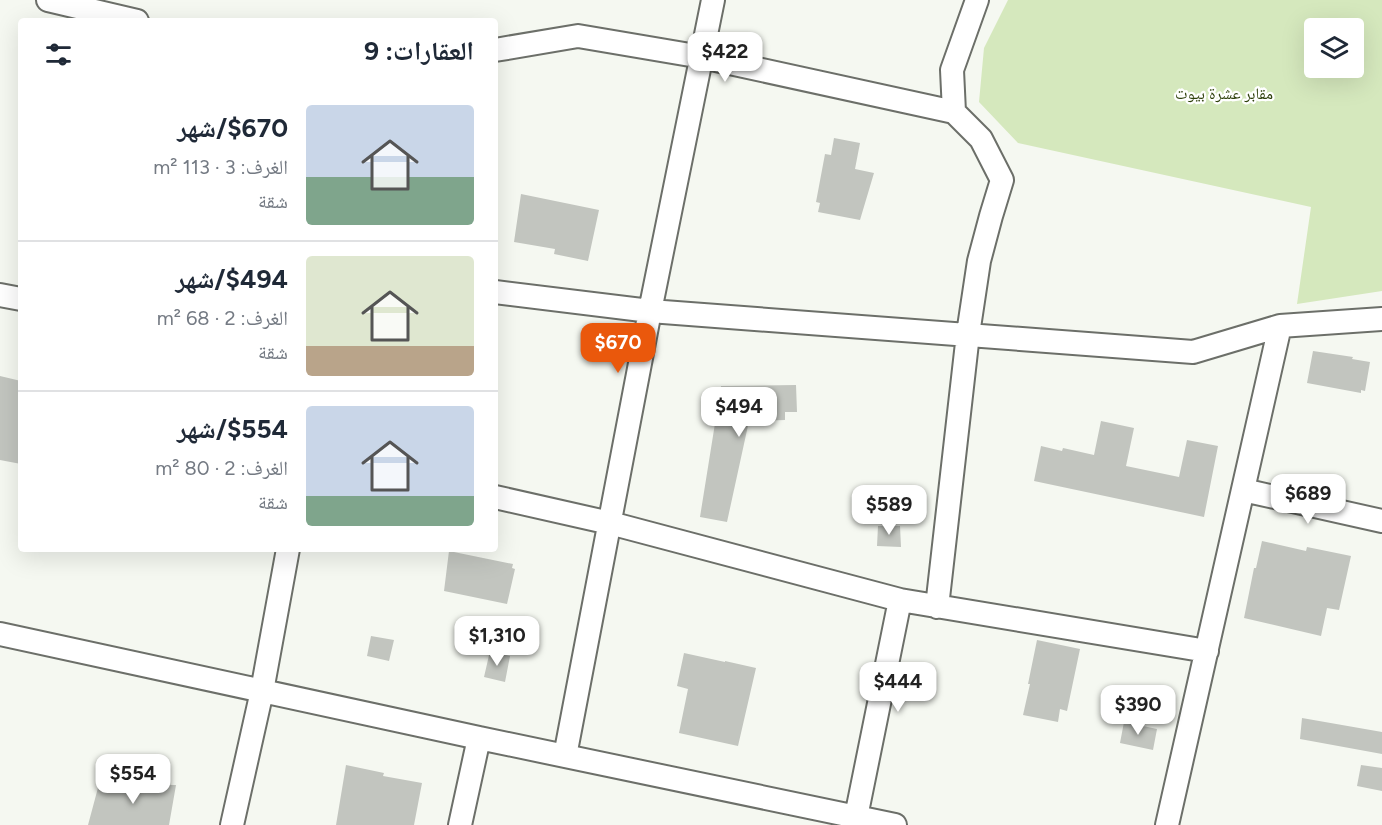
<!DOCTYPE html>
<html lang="ar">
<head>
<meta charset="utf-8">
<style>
  body { margin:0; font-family:Figtree,"Noto Naskh Arabic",sans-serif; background:#f2f2f3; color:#1f2937; direction:rtl; height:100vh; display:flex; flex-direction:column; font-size:22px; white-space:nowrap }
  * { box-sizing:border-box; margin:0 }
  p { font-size:20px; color:#747a83 }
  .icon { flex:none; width:33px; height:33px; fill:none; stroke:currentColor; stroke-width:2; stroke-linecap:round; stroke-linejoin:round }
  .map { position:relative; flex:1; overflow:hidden; direction:ltr }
  .side { position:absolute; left:18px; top:18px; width:480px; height:534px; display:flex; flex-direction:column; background:#fff; border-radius:6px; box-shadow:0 6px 24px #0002; direction:rtl }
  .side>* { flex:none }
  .tools { position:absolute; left:1304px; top:18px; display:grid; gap:12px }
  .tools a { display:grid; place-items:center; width:60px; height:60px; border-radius:6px; background:#fff; box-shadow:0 6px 24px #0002; font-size:30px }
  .price { position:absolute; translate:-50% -51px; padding:0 14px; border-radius:12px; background:#fff; color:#222; font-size:20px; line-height:39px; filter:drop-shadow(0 2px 3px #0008) }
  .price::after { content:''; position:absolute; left:50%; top:36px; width:18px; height:14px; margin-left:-9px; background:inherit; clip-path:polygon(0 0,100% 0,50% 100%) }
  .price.selected { background:#ea580c; color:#fff }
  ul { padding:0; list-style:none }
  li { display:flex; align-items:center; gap:18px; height:150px; padding:0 24px }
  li+li { border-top:2px solid #e0e1e3 }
  li span { display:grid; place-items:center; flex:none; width:168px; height:120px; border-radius:6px; color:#555 }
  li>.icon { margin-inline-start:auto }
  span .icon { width:72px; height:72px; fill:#fffc; stroke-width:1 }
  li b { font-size:26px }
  h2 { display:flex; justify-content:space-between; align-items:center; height:72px; padding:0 24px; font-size:26px }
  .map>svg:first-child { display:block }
  .green { fill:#d5e8bd; fill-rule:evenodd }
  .building { fill:#c2c5bf }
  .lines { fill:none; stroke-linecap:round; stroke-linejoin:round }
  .street-casing { stroke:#6c6f69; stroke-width:26 }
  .street { stroke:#fff; stroke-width:22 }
  .labels { text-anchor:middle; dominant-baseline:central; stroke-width:4.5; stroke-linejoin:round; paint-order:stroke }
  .park-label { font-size:16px; fill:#2e400b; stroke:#fff }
</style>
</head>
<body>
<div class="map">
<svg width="1382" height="825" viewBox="0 0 1382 825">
  <rect width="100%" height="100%" fill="#f5f8f1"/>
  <path class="green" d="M1008,0H1382V291L1297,304L1311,207L1018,143L979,102L984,48ZM1314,28H1353V68H1314Z"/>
  <path class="building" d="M834,138L860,143L855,169L874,173L860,220L818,212L820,203L816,202L825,154L831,155Z
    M521,194L599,210L588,261L554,254L555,249L514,242Z
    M1313,351L1353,357L1352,359L1370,362L1365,391L1361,390V393L1307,383Z
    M0,376L21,381V464L0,460Z
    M796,385L797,412H785V420L749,421L727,522L700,517L721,386Z
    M1101,421L1134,428L1126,466L1179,477L1187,440L1218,446L1204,517L1034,481L1041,446L1062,451L1063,448L1094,455Z
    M878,526H900L901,547L877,546Z
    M1262,541L1306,551L1307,547L1351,556L1339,610L1327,608L1321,636L1244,618L1254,568H1256Z
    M449,551L513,564L512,568L515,569L507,604L444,591Z
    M371,636L394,640L389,661L367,656Z
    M1037,640L1080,649L1067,711L1060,709L1058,722L1023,715L1030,684H1028Z
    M490,651L510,656L505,682L484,677Z
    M684,653L725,662V661L756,668L738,746L679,733L688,689L677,686Z
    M1302,718L1382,732V754L1300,739Z
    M1124,722L1157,729L1153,750L1120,743Z
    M346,765L384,773L383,776L422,783L414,825H336Z
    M1361,765L1382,768V791L1357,786Z
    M99,784L176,785L169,825H88Z"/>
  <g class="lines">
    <defs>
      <path id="street" d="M48,0L137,21
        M495,50L578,36L702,57L954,112
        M495,292L650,311L1193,352L1280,326L1382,319
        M0,295L21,299
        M1243,490L1382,521
        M495,497L610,523L900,600L1207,651
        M937,607L968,334L979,261L991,216L1002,180L981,139L954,112L952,70L977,0
        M0,634L479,738L895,825
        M565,756L650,311L713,0
        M856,817L900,600
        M232,825L262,691L288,549
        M460,825L479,738
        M1167,825L1280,326"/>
    </defs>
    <use href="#street" class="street-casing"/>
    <use href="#street" class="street"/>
  </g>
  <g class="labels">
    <g class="park-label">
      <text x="1224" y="93">مقابر عشرة بيوت</text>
    </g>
  </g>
</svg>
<div class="tools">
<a><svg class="icon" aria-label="layers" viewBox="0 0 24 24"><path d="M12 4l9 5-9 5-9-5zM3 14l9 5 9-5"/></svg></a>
</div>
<b class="price" style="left:725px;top:83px">$422</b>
<b class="price selected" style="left:618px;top:374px">$670</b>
<b class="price" style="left:739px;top:438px">$494</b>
<b class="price" style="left:1308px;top:525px">$689</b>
<b class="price" style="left:889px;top:536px">$589</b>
<b class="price" style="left:497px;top:667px">$1,310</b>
<b class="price" style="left:898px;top:713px">$444</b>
<b class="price" style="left:1138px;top:736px">$390</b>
<b class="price" style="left:133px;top:805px">$554</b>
<section class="side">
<h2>العقارات: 9<svg class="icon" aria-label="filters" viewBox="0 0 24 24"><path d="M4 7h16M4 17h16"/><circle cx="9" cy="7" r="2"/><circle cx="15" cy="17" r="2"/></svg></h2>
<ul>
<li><span style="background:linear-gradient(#c9d6e8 60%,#7fa58c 0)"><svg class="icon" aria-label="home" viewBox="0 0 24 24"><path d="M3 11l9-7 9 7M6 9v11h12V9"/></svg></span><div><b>$670/شهر</b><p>الغرف: 3 · 113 m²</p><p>شقة</p></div></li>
<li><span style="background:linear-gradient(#dfe7d0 75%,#b9a48a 0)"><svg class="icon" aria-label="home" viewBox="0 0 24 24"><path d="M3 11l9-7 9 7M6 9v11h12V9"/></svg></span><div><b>$494/شهر</b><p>الغرف: 2 · 68 m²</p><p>شقة</p></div></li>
<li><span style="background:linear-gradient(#c9d6e8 75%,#7fa58c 0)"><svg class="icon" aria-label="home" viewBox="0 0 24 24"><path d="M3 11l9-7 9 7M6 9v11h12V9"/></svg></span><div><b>$554/شهر</b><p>الغرف: 2 · 80 m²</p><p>شقة</p></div></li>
</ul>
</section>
</div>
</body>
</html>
